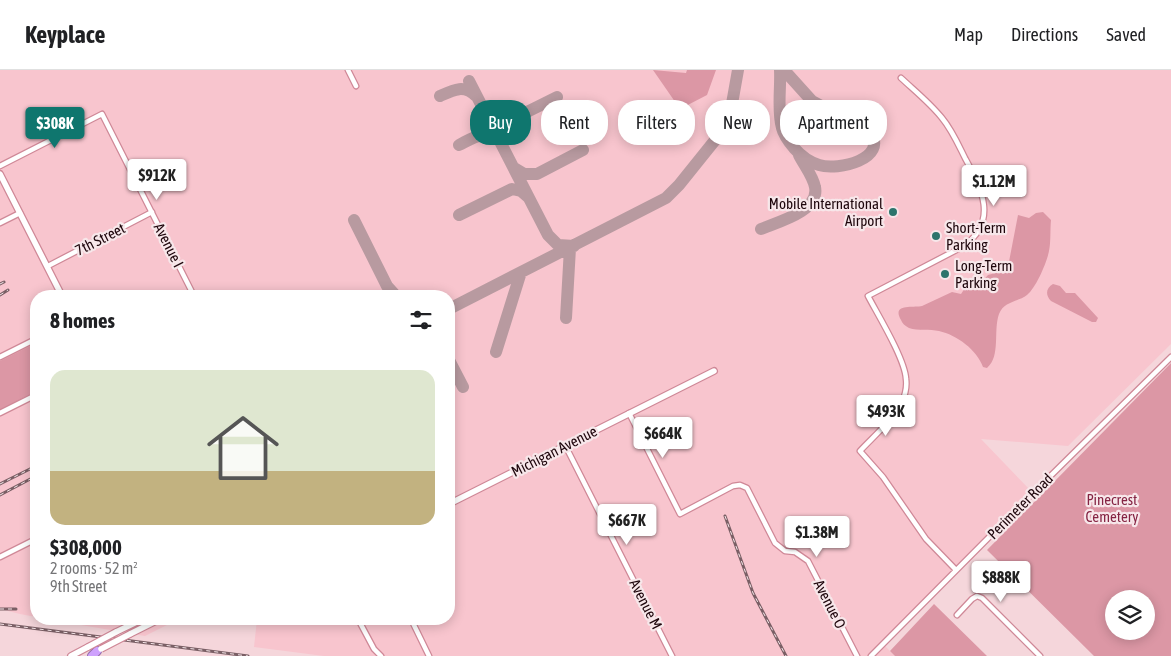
<!DOCTYPE html>
<html lang="en">
<head>
<meta charset="utf-8">
<style>
  body { margin:0; font-family:"Asap Condensed",sans-serif; background:#f6f6f6; color:#202124; height:100vh; display:flex; flex-direction:column; font-size:19px; white-space:nowrap }
  * { box-sizing:border-box; margin:0 }
  p { font-size:16px; color:#757577 }
  .icon { flex:none; width:28px; height:28px; fill:none; stroke:currentColor; stroke-width:2; stroke-linecap:round; stroke-linejoin:round }
  .map { position:relative; flex:1; overflow:hidden }
  .side { position:absolute; left:30px; top:220px; width:425px; height:335px; display:flex; flex-direction:column; background:#fff; border-radius:20px; box-shadow:0 2px 12px #0003 }
  .side>* { flex:none }
  .hud { position:absolute; left:470px; top:30px; width:475px; height:45px; display:flex; gap:10px }
  .buttons { position:absolute; left:1105px; top:520px; display:grid; gap:10px }
  .buttons a { display:grid; place-items:center; width:50px; height:50px; border-radius:50%; background:#fff; box-shadow:0 2px 12px #0003; font-size:25px }
  .price { position:absolute; translate:-50% -42px; padding:0 11px; border-radius:5px; background:#fff; color:#222; font-size:16px; line-height:32px; filter:drop-shadow(0 1px 2px #0008) }
  .price::after { content:''; position:absolute; left:50%; top:30px; width:15px; height:11px; margin-left:-8px; background:inherit; clip-path:polygon(0 0,100% 0,50% 100%) }
  .price.on { background:#0f766e; color:#fff }
  ul { padding:0; list-style:none }
  li { display:grid; align-content:center; gap:10px; height:265px; padding:0 20px }
  li+li { border-top:1px solid #e0e0e0 }
  li span { display:grid; place-items:center; height:155px; border-radius:15px; color:#555 }
  li>.icon { margin-inline-start:auto }
  span .icon { width:90px; height:90px; fill:#fffc; stroke-width:1 }
  li b { font-size:21px }
  h2 { display:flex; justify-content:space-between; align-items:center; height:60px; padding:0 20px; font-size:21px }
  .tag { padding:0 18px; border-radius:20px; background:#fff; box-shadow:0 2px 12px #0003; font-size:18px; line-height:45px }
  .tag.on { background:#0f766e; color:#fff }
  header { display:flex; align-items:center; gap:30px; box-sizing:border-box; height:70px; padding:0 25px; background:#fff; border-bottom:1px solid #e0e0e0 }
  header strong { font-size:24px }
  nav { display:flex; gap:28px; margin-inline-start:auto; font-size:18px }
  .map>svg:first-child { display:block }
  .built { fill:#f8c5ce }
  .green { fill:#dc97a5; fill-rule:evenodd }
  .lines { fill:none; stroke-linecap:round; stroke-linejoin:round }
  .taxiway { stroke:#b89aa0; stroke-width:12 }
  .minor-casing { stroke:#cf8897; stroke-width:7 }
  .tertiary-casing { stroke:#cf8897; stroke-width:8 }
  .motorway-casing { stroke:#906ba9; stroke-width:10 }
  .minor { stroke:#fff; stroke-width:4.5 }
  .tertiary { stroke:#fff; stroke-width:5.5 }
  .motorway { stroke:#cea1fd; stroke-width:8 }
  .rail-casing { stroke:#7a5f65; stroke-width:3 }
  .rail { stroke:#f7e7ea; stroke-width:1; stroke-dasharray:4; stroke-linecap:butt }
  .tertiary-bridge-casing { stroke:#cf8897; stroke-width:8; stroke-linecap:butt }
  .tertiary-bridge { stroke:#fff; stroke-width:5.5 }
  .poi-dot { fill:#2c746c; stroke:#f7e7ea; stroke-width:2 }
  .labels { text-anchor:middle; dominant-baseline:central; stroke-width:4.5; stroke-linejoin:round; paint-order:stroke }
  .poi-label { font-size:15px; fill:#1e060c; stroke:#f7e7ea; text-anchor:start }
  .street-label { font-size:15px; fill:#1e060c; stroke:#f7e7ea }
  .park-label { font-size:15px; fill:#852443; stroke:#f7e7ea }
</style>
</head>
<body>
<header>
<strong>Keyplace</strong>
<nav><a>Map</a><a>Directions</a><a>Saved</a></nav>
</header>
<div class="map">
<svg width="1171" height="586" viewBox="0 0 1171 586">
  <rect width="100%" height="100%" fill="#f5d6db"/>
  <path class="built" d="M0,0H1171V274L1068,376L981,369L1031,421L881,572L895,586H324L254,577L257,549H449V226H36V547L20,544L0,539Z
    M46,549H179L145,566Z"/>
  <path class="green" d="M653,0L686,3L687,0H716L707,25L680,39Z
    M1043,142L1051,150C1050,160 1051,172 1049,181C1047,192 1036,218 1027,225C1018,232 1004,231 999,244C993,261 1001,286 987,298L983,297C977,280 957,265 939,261C930,259 918,261 909,258C905,256 902,253 901,250C891,233 914,238 922,236L952,222L961,224L965,218H973L980,214L988,205L999,202L1003,204L1007,202L1018,145L1029,148L1036,143Z
    M1053,214L1060,216L1066,223H1075L1098,248L1096,252H1092L1051,231C1045,225 1046,218 1053,214Z
    M36,273V321L0,340V291Z
    M1171,293V586H1094L987,480ZM1114,529H1146V561H1114Z
    M934,534L987,586H895L890,581Z"/>
  <g class="lines">
    <path class="taxiway" d="M780,0C781,19 777,40 782,58C784,66 789,72 794,78C801,86 809,92 819,95C838,101 889,89 870,62L812,31L784,0
      M469,11L548,165L558,175L574,176
      M440,26C453,20 464,14 476,26
      M486,45C493,50 500,54 509,51L557,27
      M459,75C473,68 486,58 500,71
      M514,98L524,104H537L583,80
      M459,145L512,119L521,121L528,127
      M354,150L387,216L396,226
      M761,159C778,152 820,141 815,117C813,106 804,95 799,85
      M449,239L666,128L679,115L724,59L730,45L738,0
      M566,248L570,178
      M496,282L521,202
      M449,290L463,317"/>
    <defs>
      <path id="minor" d="M348,0L356,16
        M901,8C915,21 930,33 942,48C952,60 958,74 965,88C981,118 999,150 964,176L868,226C878,245 905,289 906,309C907,316 905,325 902,332C894,349 873,367 860,381L883,407L926,469L956,500
        M0,96L102,44L194,226
        M0,153L20,143
        M48,196L152,142
        M0,287L36,269
        M0,343L36,325
        M629,343L680,444L733,416L740,415L747,418L775,473L785,481L795,482L808,491L857,586
        M565,375L672,586
        M0,487L36,469
        M957,545L972,529L977,526L982,528L1040,586
        M358,549L374,579L381,586
        M411,549L429,586
        M871,586L1023,433L1171,287"/>
      <path id="tertiary" d="M0,104L62,226
        M449,434L714,301
        M116,562L143,549
        M130,564L160,549
        M71,586L88,577"/>
      <path id="motorway" d="M92,586L97,581"/>
    </defs>
    <use href="#minor" class="minor-casing"/>
    <use href="#tertiary" class="tertiary-casing"/>
    <use href="#motorway" class="motorway-casing"/>
    <use href="#minor" class="minor"/>
    <use href="#tertiary" class="tertiary"/>
    <use href="#motorway" class="motorway"/>
    <defs>
      <path id="rail" d="M0,214L4,212
        M0,225L8,220
        M0,414L36,396
        M0,425L36,406
        M725,446L753,523L786,586
        M0,539H16
        M0,554L248,586"/>
    </defs>
    <use href="#rail" class="rail-casing"/>
    <use href="#rail" class="rail"/>
    <defs>
      <path id="tertiary-bridge" d="M88,577L116,562
        M101,579L130,564"/>
    </defs>
    <use href="#tertiary-bridge" class="tertiary-bridge-casing"/>
    <use href="#tertiary-bridge" class="tertiary-bridge"/>
  </g>
  <g class="poi-dot">
    <circle cx="893" cy="142" r="5"/>
    <circle cx="936" cy="166" r="5"/>
    <circle cx="945" cy="204" r="5"/>
  </g>
  <g class="labels">
    <g class="poi-label">
      <text x="883" y="133" text-anchor="end">Mobile International<tspan x="883" dy="17">Airport</tspan></text>
      <text x="946" y="157">Short-Term<tspan x="946" dy="17">Parking</tspan></text>
      <text x="955" y="195">Long-Term<tspan x="955" dy="17">Parking</tspan></text>
    </g>
    <g class="street-label">
      <text transform="translate(100 169) rotate(-27)">7th Street</text>
      <text transform="translate(169 175) rotate(63)">Avenue I</text>
      <text transform="translate(554 381) rotate(-27)">Michigan Avenue</text>
      <text transform="translate(1020 436) rotate(-45)">Perimeter Road</text>
      <text transform="translate(646 534) rotate(63)">Avenue M</text>
      <text transform="translate(830 534) rotate(63)">Avenue O</text>
    </g>
    <g class="park-label">
      <text x="1112" y="429">Pinecrest<tspan x="1112" dy="17">Cemetery</tspan></text>
    </g>
  </g>
</svg>
<div class="buttons">
<a><svg class="icon" aria-label="layers" viewBox="0 0 24 24"><path d="M12 4l9 5-9 5-9-5zM3 14l9 5 9-5"/></svg></a>
</div>
<b class="price on" style="left:55px;top:79px">$308K</b>
<b class="price" style="left:157px;top:131px">$912K</b>
<b class="price" style="left:994px;top:137px">$1.12M</b>
<b class="price" style="left:886px;top:367px">$493K</b>
<b class="price" style="left:663px;top:389px">$664K</b>
<b class="price" style="left:627px;top:476px">$667K</b>
<b class="price" style="left:817px;top:488px">$1.38M</b>
<b class="price" style="left:1001px;top:533px">$888K</b>
<div class="hud">
<a class="tag on">Buy</a>
<a class="tag">Rent</a>
<a class="tag">Filters</a>
<a class="tag">New</a>
<a class="tag">Apartment</a>
</div>
<section class="side">
<h2>8 homes<svg class="icon" aria-label="filters" viewBox="0 0 24 24"><path d="M4 7h16M4 17h16"/><circle cx="9" cy="7" r="2"/><circle cx="15" cy="17" r="2"/></svg></h2>
<ul>
<li><span style="background:linear-gradient(#dfe7d0 65%,#c2b280 0)"><svg class="icon" aria-label="home" viewBox="0 0 24 24"><path d="M3 11l9-7 9 7M6 9v11h12V9"/></svg></span><div><b>$308,000</b><p>2 rooms · 52 m²</p><p>9th Street</p></div></li>
</ul>
</section>
</div>
</body>
</html>
